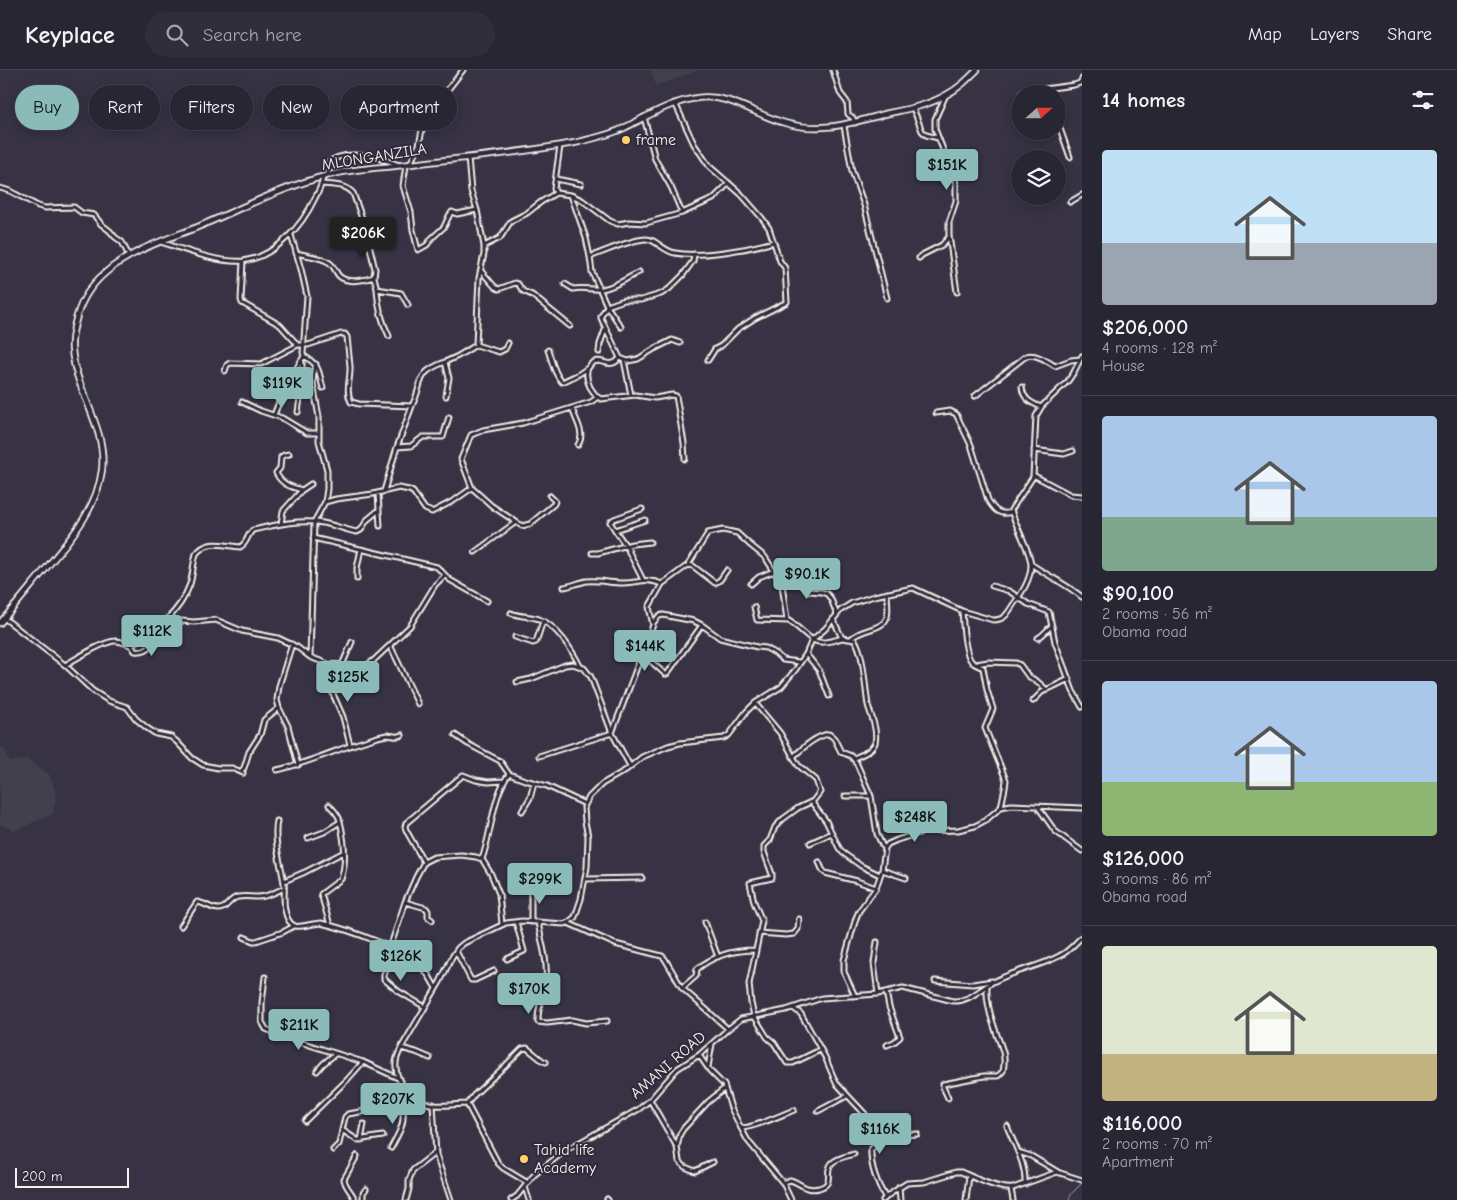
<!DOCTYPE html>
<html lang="en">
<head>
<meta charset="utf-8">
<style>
  body { margin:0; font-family:"Comic Neue",sans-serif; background:#312e3b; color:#f1f3f6; height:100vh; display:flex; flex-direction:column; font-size:19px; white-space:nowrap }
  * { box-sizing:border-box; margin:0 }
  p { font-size:16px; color:#a5a5ac }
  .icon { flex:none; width:28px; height:28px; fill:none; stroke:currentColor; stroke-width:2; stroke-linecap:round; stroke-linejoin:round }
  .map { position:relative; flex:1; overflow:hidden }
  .details { display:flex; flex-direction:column; background:#292633; width:375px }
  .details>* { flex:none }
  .guide { position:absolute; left:15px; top:15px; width:475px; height:45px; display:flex; gap:10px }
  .needle { width:32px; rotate:69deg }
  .fabs { position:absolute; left:1011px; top:15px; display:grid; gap:10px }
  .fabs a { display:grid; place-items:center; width:55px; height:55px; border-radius:50%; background:#292633; box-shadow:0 2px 12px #0003,0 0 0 1px #45434e; font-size:25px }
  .scale { position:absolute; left:15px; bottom:12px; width:114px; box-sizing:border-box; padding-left:5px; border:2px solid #f4f1e8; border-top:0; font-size:14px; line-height:18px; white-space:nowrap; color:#f4f1e8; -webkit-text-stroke:4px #2f2a3d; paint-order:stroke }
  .price { position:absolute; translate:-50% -42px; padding:0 11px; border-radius:5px; background:#8bbbb9; color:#111; font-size:16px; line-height:32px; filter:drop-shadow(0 1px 2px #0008) }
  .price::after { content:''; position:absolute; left:50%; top:30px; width:15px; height:11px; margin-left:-8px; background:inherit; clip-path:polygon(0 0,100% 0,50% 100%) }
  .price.active { background:#222; color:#fff }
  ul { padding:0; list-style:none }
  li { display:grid; align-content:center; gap:10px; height:265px; padding:0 20px }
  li+li { border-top:1px solid #45434e }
  li span { display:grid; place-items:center; height:155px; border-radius:5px; color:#555 }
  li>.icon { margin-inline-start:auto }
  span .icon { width:90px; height:90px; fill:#fffc; stroke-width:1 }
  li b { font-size:21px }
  h2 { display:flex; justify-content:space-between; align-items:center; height:60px; padding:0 20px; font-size:21px }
  .pill { padding:0 18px; border-radius:22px; background:#292633; box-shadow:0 2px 12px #0003,0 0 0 1px #45434e; font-size:18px; line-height:45px }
  .pill.active { background:#8bbbb9; color:#111 }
  header { display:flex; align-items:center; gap:30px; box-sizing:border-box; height:70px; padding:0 25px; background:#292633; border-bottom:1px solid #45434e }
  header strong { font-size:24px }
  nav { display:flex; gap:28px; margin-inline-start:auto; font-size:18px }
  .search { width:350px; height:45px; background:#312e3b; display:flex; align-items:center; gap:12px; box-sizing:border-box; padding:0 18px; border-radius:28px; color:#a5a5ac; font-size:19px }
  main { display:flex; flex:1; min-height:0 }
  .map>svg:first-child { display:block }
  .built { fill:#433f4e }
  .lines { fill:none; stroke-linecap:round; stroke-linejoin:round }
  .stream { stroke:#a6a2a4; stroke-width:1 }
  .street-casing { stroke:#f4f1e8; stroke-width:7 }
  .secondary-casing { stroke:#f4f1e8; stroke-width:8 }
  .street { stroke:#2f2a3d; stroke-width:3 }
  .secondary { stroke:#2f2a3d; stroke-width:4.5 }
  .poi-dot { fill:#ffd166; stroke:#2f2a3d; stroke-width:2 }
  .labels { text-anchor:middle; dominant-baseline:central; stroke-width:4; stroke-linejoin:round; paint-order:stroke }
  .poi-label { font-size:16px; fill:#f4f1e8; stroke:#2f2a3d; text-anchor:start }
  .street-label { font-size:16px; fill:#f4f1e8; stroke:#2f2a3d }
</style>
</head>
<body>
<header>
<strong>Keyplace</strong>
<div class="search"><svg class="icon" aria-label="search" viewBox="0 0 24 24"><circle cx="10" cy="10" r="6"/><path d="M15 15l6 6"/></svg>Search here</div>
<nav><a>Map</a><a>Layers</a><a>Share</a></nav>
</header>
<main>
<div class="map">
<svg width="1082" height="1130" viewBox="0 0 1082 1130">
  <rect width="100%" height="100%" fill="#373244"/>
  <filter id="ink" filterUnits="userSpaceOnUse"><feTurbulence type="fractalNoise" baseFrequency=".02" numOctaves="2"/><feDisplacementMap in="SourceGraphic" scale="10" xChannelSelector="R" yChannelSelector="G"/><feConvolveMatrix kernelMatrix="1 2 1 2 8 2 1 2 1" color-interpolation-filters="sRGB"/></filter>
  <g filter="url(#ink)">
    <path class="built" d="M650,0H699L656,16Z
      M0,678H4L10,692L27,689L49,704L54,717L56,729L53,744L14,761L0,754Z"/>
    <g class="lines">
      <path class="stream" d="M1069,1130L1071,1124L1082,1113"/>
      <defs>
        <path id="street" d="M833,0L840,23L847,32L848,44L853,48L855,53
          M1044,19L1046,24
          M1022,23L1044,19L1074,15L1080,13L1082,9
          M945,27L935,49V59L956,113V131L949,152V165L957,222
          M675,33L694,74L709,96L741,124L762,148L769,158L780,191L785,198L787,232L755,248L738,259L721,276L715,279L708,290
          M913,38L922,61L926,65L938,68
          M644,47L655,89L671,117L682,143
          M1058,53L1070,87
          M844,56L852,101L864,135L887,228
          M560,76L554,119L556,123L571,125L582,130L610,151L618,154L629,152L646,153L682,143L704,133L713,129L729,113
          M410,94L419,75L423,55L429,43L437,37L441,25L449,18L463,0
          M406,95L403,116L411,142L413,160L418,180L427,175L432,168L444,157L449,146L452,142L457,144L477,140
          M328,105L327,94C343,78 380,87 399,95
          M556,109L581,114
          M0,118L10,121L38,136L45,138L74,137L82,143L94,145L101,154L110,161L115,167L122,172L129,186
          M571,125L586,168L590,187L592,202L607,236L601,246V248L620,288L628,291L638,289L654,279L672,270L680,273
          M1070,132L1082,125
          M291,165L301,199L307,226L303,283L304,286C321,296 318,301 323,318
          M161,172C185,180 218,193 243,191C275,187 302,156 315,128C319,121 322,115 323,107
          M484,176L500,168L511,151L527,143L541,132L556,123
          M296,183C307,186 320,186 330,193C335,197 335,202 339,206C347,214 365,210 374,207L375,199L365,157L353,123C345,114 333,115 322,114
          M590,187C605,181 630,170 645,169C655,168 663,181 675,183C701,188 748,179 774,172
          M919,188L922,185L942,175L948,168
          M243,191L241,230L242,233L280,255L298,275
          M481,201L495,217L499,219L515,213L518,214L523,221L532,225L570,256
          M374,207L377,219L401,223L408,235
          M565,214L573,219C583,217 592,220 602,219C615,217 628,208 639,202
          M377,220C378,236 382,252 389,266
          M621,257L607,236L624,230H641L661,224L669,219L683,205L693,191L694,184
          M476,275L499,282L505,279L508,273
          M548,280C552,291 554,304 562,312L579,304L589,297
          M599,282L600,274L605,260
          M620,288C610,300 603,288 594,292C584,297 586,309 590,317C593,322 596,327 601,329L635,325L655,328L672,325L676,326L684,373L685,389
          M624,290L631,325
          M225,301L227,295L230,293L261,294L298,275H308L341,264H345L347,267C348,277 349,286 350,296C351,307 345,321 351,332L359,334L412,336C425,310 414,304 445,292
          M1022,317C1023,329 1031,333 1041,337
          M446,326L449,308L445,292L458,286L476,275L479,208L484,184V176L477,140L471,121L468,88
          M975,326L1026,286C1036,283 1047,291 1055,296L1071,290L1080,289
          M242,332L261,341L282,348L307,363H319
          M572,338C575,350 586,363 578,375
          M298,342L302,315V292
          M936,343L950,341L956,344L971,375L988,430C994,440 999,446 1012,442
          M274,345L284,319L304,286
          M397,377L411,376L423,367H443L449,347
          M1034,380L1064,384L1073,381
          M289,384L284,385L281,387L280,398L276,403C282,415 291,417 302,420L311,414
          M1033,405L1071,425L1082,426
          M472,418L461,389L471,365L483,360L523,353L591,332L598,327
          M384,421L397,377L412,336
          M325,432L336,429L373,424L399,418L409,420L413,422L425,439L432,442L455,430L472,418L492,436L522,456L530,454L554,434L555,431L550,426
          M642,439L614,449L610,452L615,460L626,476L643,510
          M379,441L380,456
          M281,454L283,441L302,420
          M615,460L645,450
          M313,468L437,497L450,510L487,531
          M475,482L516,452
          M592,483H598L632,474L650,472
          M1031,494C1048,506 1066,514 1082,527
          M688,495L708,463L723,460L737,463L749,474L765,487L782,514L787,550
          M357,509V498L361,479
          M781,511L785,513L798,512L809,521L822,522L827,524L831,529L837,545
          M751,514L759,507L774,501
          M992,516L1009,521L1028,534L1049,542L1055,572L1073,621L1082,637
          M564,517C572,516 580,512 587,511C599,510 611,513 623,513C640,513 645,507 662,514
          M754,537L757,550L789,551C813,567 809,579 842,568
          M962,541C963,553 964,584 972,592C975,595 980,596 983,598L987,620L993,639L985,658L1006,710L1005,718L1001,737
          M511,543C520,547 530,546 539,549C556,555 572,580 580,596
          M4,548L65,595
          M833,549L842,568L855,570C864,584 865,618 868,635C871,646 878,660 875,673C872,681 861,685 854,688
          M168,550L194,552L216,550L242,561L278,568L297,577L310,587L328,594L365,596L373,591L410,556L435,515L444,506
          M653,553L659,546L663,545L694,551L702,555L720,568L757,577L766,578L775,583L783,590L799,592
          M515,567L533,573L536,572L543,551
          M1038,568C1044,565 1046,560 1052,556
          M851,569C860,558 883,561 887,547C889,540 887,530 887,523
          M292,574L279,616L277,630L279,638L288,656L298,695
          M131,575L135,581C151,583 155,570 160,558
          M390,575L418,634
          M806,584L819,600L829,626
          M642,586H645L665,604H667L702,555
          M310,587L314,452L325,432L327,419V400L319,371V347L313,314L314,300L316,294
          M328,594L333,624L343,647L350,675
          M976,594L988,592L1016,593L1020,595L1028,606L1038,612L1047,620
          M342,595L352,572
          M517,612L531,609L565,595L573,594L584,598L591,607L612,663L630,696
          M1033,631L1042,622L1069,609
          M755,633L780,663L798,695L816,710L820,722L813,731V734L826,751L839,778L843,783L861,796L880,805
          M455,665L468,674L500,691L509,704L525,710L547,716L585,734
          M539,686L612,663L653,555L649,537L662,514L688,495L693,496L715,513L720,510L727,500
          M793,687C803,678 815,666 829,664L834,668L841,682L851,686L856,692L871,726L877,764L882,775L885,778
          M277,700C309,693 337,679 368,670C374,668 380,666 387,665C393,665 396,668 402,665
          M241,701L244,698L249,682L260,665L264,650L279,638
          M243,703L232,698H218L203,695L192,688L177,672L171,667L156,664L147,658L136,649L127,637L109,631L93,621L65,595C76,589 105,570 116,571C121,571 126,574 131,575C157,559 179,545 190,514C193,504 193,494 196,484C208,468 224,476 240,477C248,473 247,464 253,460C275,455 301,449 323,453C335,455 345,460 357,462L361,460L367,450L379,440L378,423
          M845,726H871
          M813,731L798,738L783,749L775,757L770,770L764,776V782L772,804V808L750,813L754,832L762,851L749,914L751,933L754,946L767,967L774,973L787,993H793L820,980
          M329,735C333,739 339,745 340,751C344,768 347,792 341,809L321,824L330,855
          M1038,737L1055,761L1082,781
          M522,741L530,728L534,713
          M277,751C273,771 281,793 284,813C285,822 283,831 285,840C286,845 289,854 295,856C299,858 314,853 321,853C350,860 403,878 423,899C429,904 432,912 436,918
          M308,768L324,762L340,752
          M810,773L832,763
          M482,789C492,762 492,727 509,704
          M424,792L407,762L405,757L406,753L463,705L476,710L488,712L504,711
          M819,792L822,799L825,803L857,811L876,818
          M882,800L906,808
          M585,809L642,808
          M284,811L305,802L344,782
          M405,832L426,838L428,841V847L432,850
          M531,852V818
          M538,852C541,871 548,890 546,910C544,924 537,938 538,952L547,953L572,950L586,953L607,951
          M705,852L718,887
          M568,853L615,874L662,886L665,889L682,918L728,959
          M181,856L197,832C205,833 211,839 219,839C228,839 228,829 238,827C245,826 251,827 258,827C267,827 276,822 284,818
          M759,863L786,865L794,864L798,859L799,849
          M244,867L253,871H256L283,862L294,856
          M877,872L874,893L878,924
          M390,878L405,832L416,807L424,792L434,787L461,785L476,787L482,789L491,804L499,824L502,854
          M397,881L384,904V909L398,921L425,937
          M456,881L471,910H475L494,901
          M507,889L524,881L516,852
          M265,907L262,933V952L266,959L297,971L363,992L400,1009
          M935,911L973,914L992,911
          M682,918L696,906L697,899C713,886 734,880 755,880
          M886,922L889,937L900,967L894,972L887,975
          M855,926L844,902V890L856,848L859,841L876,818L882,800L885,778L888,774L897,770L925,761L958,760L975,756L986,750L1001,737L1011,735L1082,738
          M793,938L801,944L825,987L836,1013L865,1044L886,1070
          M401,978L416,982L430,988
          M699,985L710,1001L724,1015L731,1038L741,1058C754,1058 781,1045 794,1040
          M708,997L712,974
          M317,1001L323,994L335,984
          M948,1028L943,1017V1014L984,1006H998L1003,1001C1007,984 1000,975 995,959C990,945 986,931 987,916
          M650,1030L677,1077L679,1091L685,1097L695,1101L713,1092
          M433,1034L436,1085L451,1130
          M467,1034L474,1025L505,996L522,979L527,978L543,991L546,992
          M818,1041L847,1026
          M305,1051L347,1010L363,992
          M1007,1056C1014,1075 1026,1093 1025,1114
          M741,1058L748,1071L783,1113L791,1130
          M342,1060L357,1070L383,1066
          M361,1070L364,1054
          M677,1077L680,1064L683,1059L708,1032L725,1018
          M391,1078C400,1061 406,1053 402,1033
          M333,1080L339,1074L345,1047L348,1044L390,1037L414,1027
          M1018,1082L1031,1086L1058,1102
          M528,1113L503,1098L498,1093L467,1034C456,1034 445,1036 435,1035C416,1033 394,1014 396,993C396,988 399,983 401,978L440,912L452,887L458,878L464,873L506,853L522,851L564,854L569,852L575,847L581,829L587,797L588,766L585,752L584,737L589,727L602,714L626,700L642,687L668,676L680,673L724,668L729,665L746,642L755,633L781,617L796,599L806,584L812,570L825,559L841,540L852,533L874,526L913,518L962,541L993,550C1005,550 1007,544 1013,535C1021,524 1031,510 1031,495C1031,482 1015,455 1011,440L1033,407L1036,346L1042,336L1068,311L1074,302L1082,286
          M783,1113L790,1110C796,1111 801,1116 807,1118C811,1119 815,1119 819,1118C836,1113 823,1103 832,1093C837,1088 847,1086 854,1084
          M525,1117L529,1130
          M899,1117L900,1130
          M1011,1119L1013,1130
          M885,1127C877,1114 870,1095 871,1079C886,1067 898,1065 917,1064
          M607,1129L608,1130
          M355,1130C352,1122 345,1117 344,1109L357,1086
          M363,1130V1123L366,1119
          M406,1130L409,1119V1110L413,1100L435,1083
          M511,1130L517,1126L534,1105L566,1080L639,1039L650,1030L677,999L699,985L728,959L741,949L786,940L822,928L878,924L903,918L953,931C969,932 980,919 993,912C1015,900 1040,897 1061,885C1069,881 1075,873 1082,867
          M883,1130L890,1124L907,1113L924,1112L956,1102H961C975,1108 999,1120 1013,1118L1057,1102L1082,1110
          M966,1130L969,1106"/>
        <path id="secondary" d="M0,553C16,535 31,516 47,497C71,468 97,439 102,400C107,357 75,321 72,279C71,269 74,256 77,246C82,229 91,215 105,203C131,180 168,169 200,156C242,138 285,116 329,105C351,99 373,98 395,96C457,88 519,84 579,72C594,68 610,65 624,58C648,46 670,32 697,28C730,23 755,45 785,53C823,64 853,52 889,43C909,39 929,35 946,25C958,19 967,10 977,0"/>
      </defs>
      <use href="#street" class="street-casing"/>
      <use href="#secondary" class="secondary-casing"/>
      <use href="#street" class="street"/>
      <use href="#secondary" class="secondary"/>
    </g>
  </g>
  <g class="poi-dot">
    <circle cx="626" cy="70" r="5"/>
    <circle cx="524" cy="1089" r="5"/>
  </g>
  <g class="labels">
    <g class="poi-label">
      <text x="636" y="70">frame</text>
      <text x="534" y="1080">Tahid life<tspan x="534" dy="18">Academy</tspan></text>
    </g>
    <g class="street-label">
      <text transform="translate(374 87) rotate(-9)">MLONGANZILA</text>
      <text transform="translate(668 995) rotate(-41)">AMANI ROAD</text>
    </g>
  </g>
</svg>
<div class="fabs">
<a><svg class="needle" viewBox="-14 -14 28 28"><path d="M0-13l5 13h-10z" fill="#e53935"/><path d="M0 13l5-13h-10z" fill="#a5a5ac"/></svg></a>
<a><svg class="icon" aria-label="layers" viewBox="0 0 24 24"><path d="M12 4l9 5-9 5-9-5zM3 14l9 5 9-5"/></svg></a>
</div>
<div class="scale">200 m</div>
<b class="price" style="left:947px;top:121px">$151K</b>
<b class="price active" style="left:363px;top:189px">$206K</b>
<b class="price" style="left:282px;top:339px">$119K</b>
<b class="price" style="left:807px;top:530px">$90.1K</b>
<b class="price" style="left:152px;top:587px">$112K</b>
<b class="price" style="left:645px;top:602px">$144K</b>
<b class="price" style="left:348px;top:633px">$125K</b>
<b class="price" style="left:915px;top:773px">$248K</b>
<b class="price" style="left:540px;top:835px">$299K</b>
<b class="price" style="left:401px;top:912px">$126K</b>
<b class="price" style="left:529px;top:945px">$170K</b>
<b class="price" style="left:299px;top:981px">$211K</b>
<b class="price" style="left:393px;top:1055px">$207K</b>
<b class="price" style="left:880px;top:1085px">$116K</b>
<div class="guide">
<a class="pill active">Buy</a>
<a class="pill">Rent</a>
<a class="pill">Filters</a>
<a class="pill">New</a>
<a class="pill">Apartment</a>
</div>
</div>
<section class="details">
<h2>14 homes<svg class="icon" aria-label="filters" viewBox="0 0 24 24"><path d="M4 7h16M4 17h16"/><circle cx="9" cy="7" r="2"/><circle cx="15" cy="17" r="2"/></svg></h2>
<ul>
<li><span style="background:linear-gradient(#bfe0f5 60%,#9aa5b1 0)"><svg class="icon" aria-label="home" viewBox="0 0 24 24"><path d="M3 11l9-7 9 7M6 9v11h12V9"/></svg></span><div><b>$206,000</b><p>4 rooms · 128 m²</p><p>House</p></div></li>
<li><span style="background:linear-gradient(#a9c7e8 65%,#7fa58c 0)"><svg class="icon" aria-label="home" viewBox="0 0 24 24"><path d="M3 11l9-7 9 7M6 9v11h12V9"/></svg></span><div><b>$90,100</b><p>2 rooms · 56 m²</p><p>Obama road</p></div></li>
<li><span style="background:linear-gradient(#a9c7e8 65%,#8fb573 0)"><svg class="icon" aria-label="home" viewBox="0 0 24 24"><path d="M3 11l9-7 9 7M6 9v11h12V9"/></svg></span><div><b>$126,000</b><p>3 rooms · 86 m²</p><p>Obama road</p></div></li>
<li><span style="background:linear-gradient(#dfe7d0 70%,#c2b280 0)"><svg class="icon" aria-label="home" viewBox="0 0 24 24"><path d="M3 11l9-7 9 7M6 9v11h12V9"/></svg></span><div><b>$116,000</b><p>2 rooms · 70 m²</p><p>Apartment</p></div></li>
</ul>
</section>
</main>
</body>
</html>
